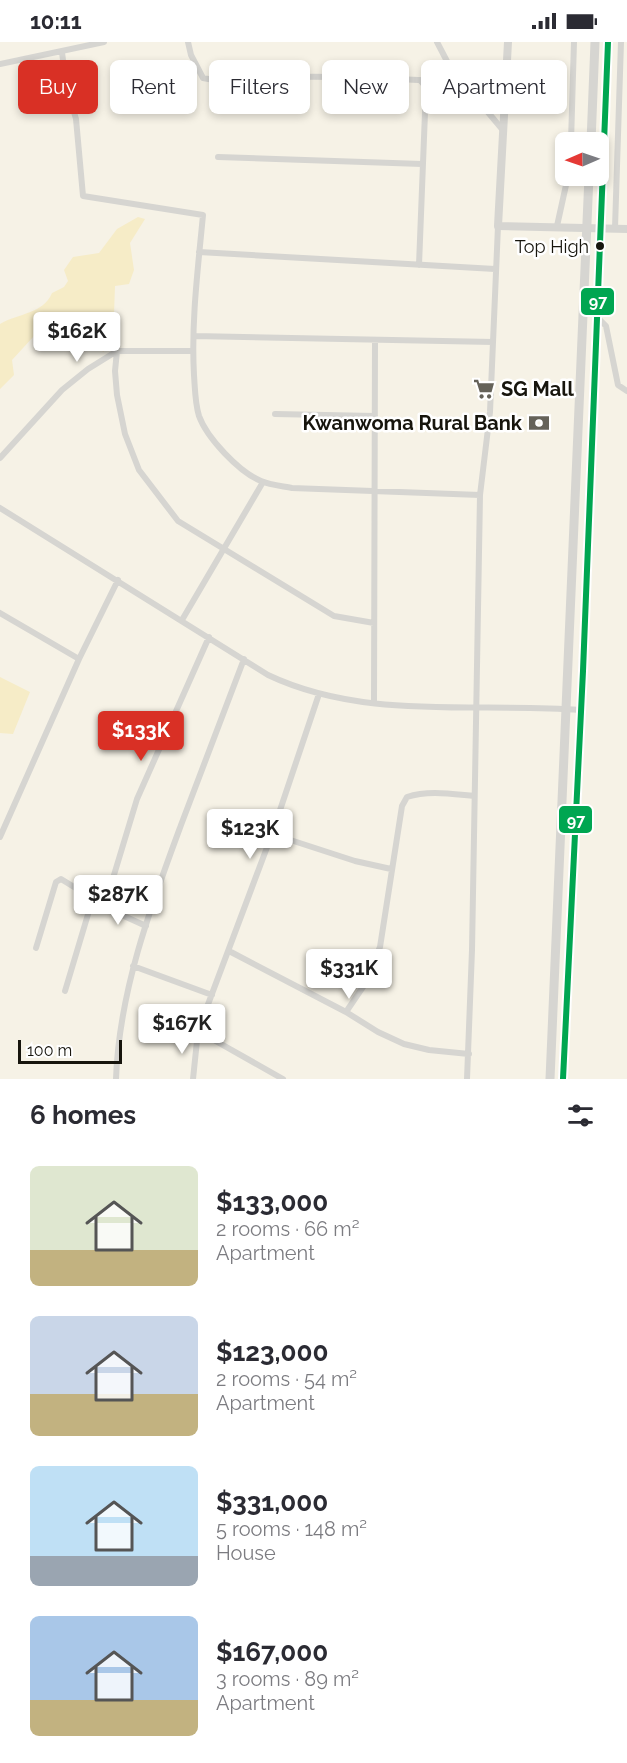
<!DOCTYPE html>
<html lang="en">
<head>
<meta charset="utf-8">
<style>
  body { margin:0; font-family:Raleway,sans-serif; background:#f7f7f7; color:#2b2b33; height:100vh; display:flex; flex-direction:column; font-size:22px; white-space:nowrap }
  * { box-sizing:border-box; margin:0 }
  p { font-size:20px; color:#7c7c81 }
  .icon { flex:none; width:33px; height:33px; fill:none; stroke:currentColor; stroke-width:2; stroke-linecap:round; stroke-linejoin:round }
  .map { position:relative; height:1037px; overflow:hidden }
  .details { display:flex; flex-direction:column; background:#fff; flex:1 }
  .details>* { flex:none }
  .hud { position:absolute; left:18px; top:18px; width:591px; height:54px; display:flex; gap:12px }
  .needle { width:39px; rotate:268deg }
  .fabs { position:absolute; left:555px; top:90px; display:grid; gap:12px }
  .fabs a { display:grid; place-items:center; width:54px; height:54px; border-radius:9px; background:#fff; box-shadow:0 3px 9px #0003; font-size:30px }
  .scale { position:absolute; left:18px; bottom:15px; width:104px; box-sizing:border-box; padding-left:6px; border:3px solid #17150d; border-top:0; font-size:16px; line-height:21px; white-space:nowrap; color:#17150d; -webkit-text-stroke:4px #fff; paint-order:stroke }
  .price { position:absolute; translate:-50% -51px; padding:0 14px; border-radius:6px; background:#fff; color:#222; font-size:20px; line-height:39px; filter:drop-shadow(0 2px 3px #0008) }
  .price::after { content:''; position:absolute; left:50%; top:36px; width:18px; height:14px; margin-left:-9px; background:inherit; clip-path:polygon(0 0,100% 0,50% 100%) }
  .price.active { background:#d93025; color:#fff }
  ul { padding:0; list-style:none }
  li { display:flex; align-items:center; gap:18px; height:150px; padding:0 30px }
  li span { display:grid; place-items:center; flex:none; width:168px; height:120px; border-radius:9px; color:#555 }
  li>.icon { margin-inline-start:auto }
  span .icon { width:72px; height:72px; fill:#fffc; stroke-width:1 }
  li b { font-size:26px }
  h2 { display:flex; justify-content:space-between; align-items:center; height:72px; padding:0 30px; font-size:26px }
  .pill { padding:0 21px; border-radius:9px; background:#fff; box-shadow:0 3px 9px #0003; font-size:21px; line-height:54px }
  .pill.active { background:#d93025; color:#fff }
  .status { display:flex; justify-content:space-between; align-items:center; height:42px; padding:0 30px; background:#fff; direction:ltr }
  .status svg { height:16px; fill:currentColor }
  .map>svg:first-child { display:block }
  .green { fill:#f6ecc7 }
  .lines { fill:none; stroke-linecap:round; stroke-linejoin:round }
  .minor { stroke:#d6d5d1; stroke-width:6 }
  .tertiary { stroke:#d6d5d1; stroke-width:8 }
  .trunk { stroke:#d6d5d1; stroke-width:9 }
  .bus-1-casing { stroke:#fff; stroke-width:10 }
  .bus-1 { stroke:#00a651; stroke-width:6 }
  .bus-dot { fill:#17150d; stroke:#fff; stroke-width:2 }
  .labels { text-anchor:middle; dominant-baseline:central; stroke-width:5; stroke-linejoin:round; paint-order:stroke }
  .bus-label { font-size:18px; fill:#17150d; stroke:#fff; text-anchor:end }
  .poi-label { font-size:20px; font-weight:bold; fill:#17150d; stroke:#fff; text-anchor:start }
  .line-badge { stroke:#fff; stroke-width:2 }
  .badge-label { font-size:16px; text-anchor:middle; font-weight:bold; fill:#fff }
</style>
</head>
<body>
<div class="status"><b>10:11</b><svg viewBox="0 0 49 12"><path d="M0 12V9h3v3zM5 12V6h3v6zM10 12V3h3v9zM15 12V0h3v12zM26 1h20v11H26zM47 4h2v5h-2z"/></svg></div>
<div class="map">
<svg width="627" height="1037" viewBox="0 0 627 1037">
  <rect width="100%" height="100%" fill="#f6f2e6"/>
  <path class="green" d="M138,175L145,177L130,201L134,228L129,242L115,244L113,300L103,310L100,304L97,280L75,275L51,291L44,286L34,294L12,318L14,333L0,347V282C19,271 43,272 52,251L64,245L68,239L64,228L73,215L99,211L117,187Z
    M0,635L30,650L13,692L0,691Z"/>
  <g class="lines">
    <path class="minor" d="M188,0L191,13L203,36C233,42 265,36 295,35C337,34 378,36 420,38L426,45L419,223
      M437,0L450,25L502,87
      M62,10L66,43L76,77L83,154L203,173C198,226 191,280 194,333C195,347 195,361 199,374C207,396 239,430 261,439C270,443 282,444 292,446L480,453
      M0,22L104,0
      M571,100L574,0
      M218,115L422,122
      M557,184L568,134
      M615,186L621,0
      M199,210L495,227
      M596,274L606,284L618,343L627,349
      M194,294L493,300
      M117,309L115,329L117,353L125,392L139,428L178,479L334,574L374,581
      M275,372L375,374
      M0,416L62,348L88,327L117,309H193
      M0,466L268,633C365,679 476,660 580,668
      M0,571L79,617
      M182,578L263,440
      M374,661L375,299
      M272,792L355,819L391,827
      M0,795L79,617L118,538
      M36,906L56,840L61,837L113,869L146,884
      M229,909L346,970L378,990L404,1002L429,1008L469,1012
      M133,924L212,953
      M65,949L89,869L92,864L102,862L107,856L137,757L209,595
      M346,970L365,942L380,905L402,764L407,755C428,748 452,752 474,754
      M198,989L283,1037
      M116,1037C119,949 151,864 181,783C202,727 223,672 244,617
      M193,1037L198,989L272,792L319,652
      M467,1037L472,908L480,453L490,370L498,184"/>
    <path class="tertiary" d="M508,0L498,184L627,187"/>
    <path class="trunk" d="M591,100L595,0
      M550,1037L589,134
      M563,1037L583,629L608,0"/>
    <defs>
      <path id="bus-1" d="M563,1037L583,629L608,0"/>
    </defs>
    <use href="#bus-1" class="bus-1-casing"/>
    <use href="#bus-1" class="bus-1"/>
  </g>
  <defs>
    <symbol id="supermarket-bare" viewBox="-9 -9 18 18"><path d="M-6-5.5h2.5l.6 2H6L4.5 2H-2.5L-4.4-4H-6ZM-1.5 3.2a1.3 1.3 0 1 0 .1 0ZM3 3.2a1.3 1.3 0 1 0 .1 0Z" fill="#656259" stroke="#fff" stroke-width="2.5" paint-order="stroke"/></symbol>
    <symbol id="bank-bare" viewBox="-9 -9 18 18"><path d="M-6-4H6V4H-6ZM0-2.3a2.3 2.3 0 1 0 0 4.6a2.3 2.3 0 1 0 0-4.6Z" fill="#656259" stroke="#fff" stroke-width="2.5" paint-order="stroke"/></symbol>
  </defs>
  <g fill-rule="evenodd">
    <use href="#supermarket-bare" x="469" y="332" width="30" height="30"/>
    <use href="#bank-bare" x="524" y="366" width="30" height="30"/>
  </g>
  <circle class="bus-dot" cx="600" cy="204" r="5"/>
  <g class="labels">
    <g class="bus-label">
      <text x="589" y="204">Top High</text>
    </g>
    <g class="poi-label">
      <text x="501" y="347">SG Mall</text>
      <text x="522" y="381" text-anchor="end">Kwanwoma Rural Bank</text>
    </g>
  </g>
  <g class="line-badge">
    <rect x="580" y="245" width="35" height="29" rx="6" fill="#00a651"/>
    <rect x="558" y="763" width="35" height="29" rx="6" fill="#00a651"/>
  </g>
  <g class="badge-label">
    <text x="598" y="265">97</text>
    <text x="576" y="784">97</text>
  </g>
</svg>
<div class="fabs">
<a><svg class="needle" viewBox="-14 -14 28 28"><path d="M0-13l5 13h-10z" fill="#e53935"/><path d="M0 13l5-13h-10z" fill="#7c7c81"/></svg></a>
</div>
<div class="scale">100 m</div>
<b class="price" style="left:77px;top:321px">$162K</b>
<b class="price active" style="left:141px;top:720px">$133K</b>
<b class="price" style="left:250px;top:818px">$123K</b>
<b class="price" style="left:118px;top:884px">$287K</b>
<b class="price" style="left:349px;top:958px">$331K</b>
<b class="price" style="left:182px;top:1013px">$167K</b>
<div class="hud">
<a class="pill active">Buy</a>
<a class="pill">Rent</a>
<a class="pill">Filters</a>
<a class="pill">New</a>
<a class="pill">Apartment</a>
</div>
</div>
<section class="details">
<h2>6 homes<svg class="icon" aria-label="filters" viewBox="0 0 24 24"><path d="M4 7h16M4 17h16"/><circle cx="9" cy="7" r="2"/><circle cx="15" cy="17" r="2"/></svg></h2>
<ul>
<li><span style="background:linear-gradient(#dfe7d0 70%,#c2b280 0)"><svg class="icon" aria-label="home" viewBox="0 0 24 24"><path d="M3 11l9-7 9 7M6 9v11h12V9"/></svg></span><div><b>$133,000</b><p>2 rooms · 66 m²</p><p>Apartment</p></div></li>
<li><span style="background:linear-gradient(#c9d6e8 65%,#c2b280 0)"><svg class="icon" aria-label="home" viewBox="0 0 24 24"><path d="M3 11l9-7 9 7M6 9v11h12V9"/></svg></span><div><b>$123,000</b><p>2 rooms · 54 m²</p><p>Apartment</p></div></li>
<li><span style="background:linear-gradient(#bfe0f5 75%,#9aa5b1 0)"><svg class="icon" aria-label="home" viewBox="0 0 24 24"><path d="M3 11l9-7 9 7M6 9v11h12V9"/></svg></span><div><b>$331,000</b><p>5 rooms · 148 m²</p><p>House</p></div></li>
<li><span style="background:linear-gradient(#a9c7e8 70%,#c2b280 0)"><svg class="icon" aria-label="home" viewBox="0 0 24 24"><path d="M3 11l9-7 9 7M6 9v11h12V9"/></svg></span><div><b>$167,000</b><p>3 rooms · 89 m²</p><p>Apartment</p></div></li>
</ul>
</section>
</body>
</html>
